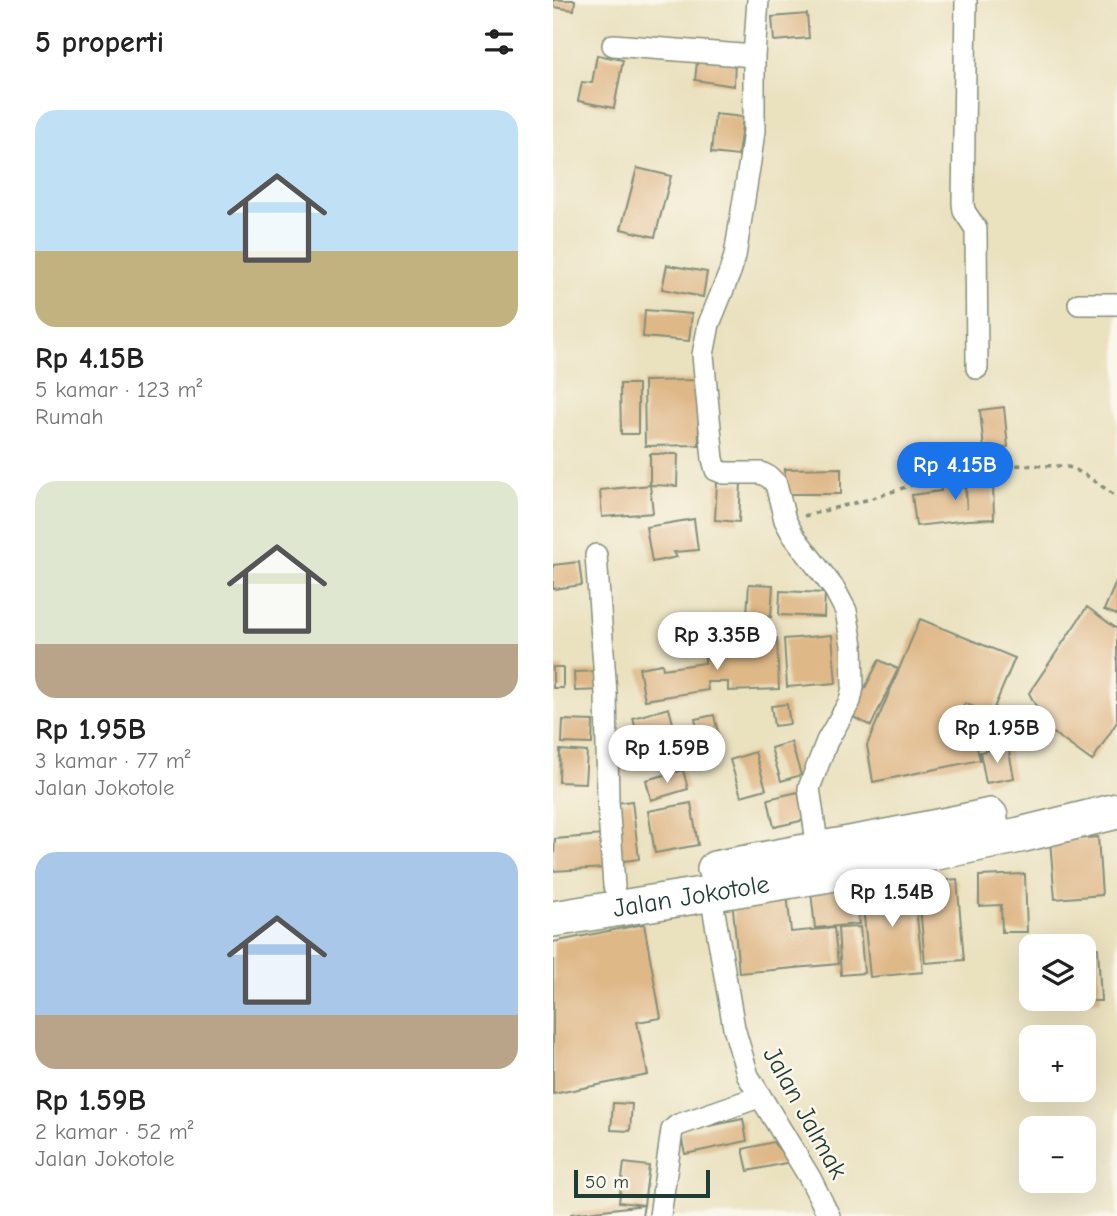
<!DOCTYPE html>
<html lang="id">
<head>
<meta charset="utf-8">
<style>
  body { margin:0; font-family:"Comic Neue",sans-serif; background:#f6f6f6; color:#222; height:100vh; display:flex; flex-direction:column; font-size:26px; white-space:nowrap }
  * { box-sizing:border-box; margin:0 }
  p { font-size:23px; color:#767676 }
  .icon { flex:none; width:38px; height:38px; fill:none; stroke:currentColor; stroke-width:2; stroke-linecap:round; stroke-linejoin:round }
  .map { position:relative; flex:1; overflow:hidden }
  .panel { display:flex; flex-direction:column; background:#fff; width:553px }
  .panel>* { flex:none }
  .buttons { position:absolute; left:466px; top:934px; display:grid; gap:14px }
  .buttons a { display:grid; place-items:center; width:77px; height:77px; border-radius:14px; background:#fff; box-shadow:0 7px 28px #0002; font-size:35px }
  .scale { position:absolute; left:21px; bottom:18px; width:136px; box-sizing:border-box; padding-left:7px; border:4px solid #1f3d34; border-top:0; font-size:19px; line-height:24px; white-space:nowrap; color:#1f3d34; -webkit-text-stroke:5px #fbf7ec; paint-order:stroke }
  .price { position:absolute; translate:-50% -60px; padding:0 16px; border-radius:24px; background:#fff; color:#222; font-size:23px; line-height:46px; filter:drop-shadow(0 2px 4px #0008) }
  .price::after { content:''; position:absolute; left:50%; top:42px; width:21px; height:16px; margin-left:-10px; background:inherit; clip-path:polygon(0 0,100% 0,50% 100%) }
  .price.active { background:#1a73e8; color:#fff }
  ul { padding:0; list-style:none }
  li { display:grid; align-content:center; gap:14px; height:371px; padding:0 35px }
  li span { display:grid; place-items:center; height:217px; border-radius:21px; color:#555 }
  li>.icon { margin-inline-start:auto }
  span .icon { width:126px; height:126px; fill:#fffc; stroke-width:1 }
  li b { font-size:30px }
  h2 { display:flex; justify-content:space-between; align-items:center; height:84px; padding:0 35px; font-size:30px }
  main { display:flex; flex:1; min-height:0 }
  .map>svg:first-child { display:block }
  .building { fill:#dfb888 }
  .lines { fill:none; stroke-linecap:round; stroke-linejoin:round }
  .minor-casing { stroke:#848f7a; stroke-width:24 }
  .trunk-casing { stroke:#848f7a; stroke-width:38 }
  .path { stroke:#848f7a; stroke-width:3.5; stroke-dasharray:5 5; stroke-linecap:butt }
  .minor { stroke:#fff; stroke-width:21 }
  .trunk { stroke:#fff; stroke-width:35 }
  .labels { text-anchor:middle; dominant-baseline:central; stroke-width:5; stroke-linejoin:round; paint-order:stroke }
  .street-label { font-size:26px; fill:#1f3d34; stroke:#fbf7ec }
</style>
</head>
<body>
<main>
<section class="panel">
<h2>5 properti<svg class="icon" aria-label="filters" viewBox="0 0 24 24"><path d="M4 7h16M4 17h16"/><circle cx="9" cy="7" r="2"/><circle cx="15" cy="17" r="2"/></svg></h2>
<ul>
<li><span style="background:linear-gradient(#bfe0f5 65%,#c2b280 0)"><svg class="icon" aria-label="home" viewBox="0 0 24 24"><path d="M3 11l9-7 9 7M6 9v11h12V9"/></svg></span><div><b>Rp 4.15B</b><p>5 kamar · 123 m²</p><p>Rumah</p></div></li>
<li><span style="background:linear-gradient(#dfe7d0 75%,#b9a48a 0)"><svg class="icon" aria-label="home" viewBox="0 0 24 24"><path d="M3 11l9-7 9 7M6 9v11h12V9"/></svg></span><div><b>Rp 1.95B</b><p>3 kamar · 77 m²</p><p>Jalan Jokotole</p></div></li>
<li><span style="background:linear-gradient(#a9c7e8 75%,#b9a48a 0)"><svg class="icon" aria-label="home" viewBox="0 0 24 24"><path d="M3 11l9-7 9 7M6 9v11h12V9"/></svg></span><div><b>Rp 1.59B</b><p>2 kamar · 52 m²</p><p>Jalan Jokotole</p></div></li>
</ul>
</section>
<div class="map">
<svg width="564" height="1216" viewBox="0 0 564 1216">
  <rect width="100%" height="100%" fill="#fbf7ec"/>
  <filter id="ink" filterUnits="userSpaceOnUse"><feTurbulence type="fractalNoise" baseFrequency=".0143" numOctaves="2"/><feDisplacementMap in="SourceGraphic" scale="14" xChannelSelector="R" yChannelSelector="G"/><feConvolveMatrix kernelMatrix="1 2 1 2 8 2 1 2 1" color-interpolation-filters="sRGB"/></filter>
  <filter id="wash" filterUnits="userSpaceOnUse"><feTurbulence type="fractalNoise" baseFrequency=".00686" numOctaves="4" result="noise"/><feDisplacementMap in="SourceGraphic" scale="28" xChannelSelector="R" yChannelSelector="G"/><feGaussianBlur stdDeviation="1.57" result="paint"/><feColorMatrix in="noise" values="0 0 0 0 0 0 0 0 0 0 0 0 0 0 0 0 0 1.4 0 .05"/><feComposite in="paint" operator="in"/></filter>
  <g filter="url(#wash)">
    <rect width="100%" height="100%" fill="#eae1bf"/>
    <g id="blocks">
      <path class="building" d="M0,0H22L21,10L0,7Z
        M254,14L256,38L221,41L219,17Z
        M145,53L182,59L181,86L142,80Z
        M44,55L70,60L61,108L25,101L29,82L39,83Z
        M162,114L190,117L185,156L158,153Z
        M84,168L118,176L102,237L68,229Z
        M114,265L154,272L150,297L109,289Z
        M92,310L139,314L136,341L90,337Z
        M145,380L146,445L92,446L91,381Z
        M67,384H85V434H68Z
        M451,407L455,447L431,450L427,410Z
        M97,454H125L124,486L97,485L100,513L49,517L47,490L97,485Z
        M288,468V494H232V469Z
        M411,476L414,509L413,482L440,481L441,519L415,520L363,526L359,495L388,491L387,478Z
        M164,482L188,483L186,522L162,520Z
        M141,519L145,550L121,552L124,557L99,562L93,527Z
        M26,562L29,585L0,589V565Z
        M564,580V615L551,610Z
        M196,584L220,585L218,617L194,615Z
        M227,591L272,593L271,617L226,615Z
        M534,607L564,629V722L539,761L495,729L476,693Z
        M367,619L462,658L438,715L412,703L401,724L417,721L427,760L320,782L314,745Z
        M279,635L283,683L234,687L231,639Z
        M224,638L226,689L175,691V682H154L155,690L92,700L86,668L109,664L110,669L152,663V654L198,652V639Z
        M326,660L345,669L318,726L298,716Z
        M0,667H10V688H0Z
        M49,671L50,690L22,691L21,672Z
        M234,704L237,724L221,726L218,706Z
        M116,708L123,735L87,745L80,718Z
        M161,715L167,742L148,746L142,719Z
        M10,720L40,721L39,744L9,743Z
        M122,740L126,756L80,767L76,751Z
        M238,742L248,775L228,781L218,748Z
        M455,746L461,778L433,783L427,752Z
        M7,750L34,752L32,783L6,782Z
        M202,752L213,789L188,796L177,760Z
        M130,770L135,789L98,800L93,780Z
        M245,792L252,820L221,827L215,799Z
        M79,801L86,859L64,862L57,804Z
        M138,803L145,845L102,853L95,811Z
        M50,835L53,868L0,871L2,839Z
        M545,837L549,895L502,899L497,841Z
        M472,874L474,932H449L448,905L426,906V876Z
        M404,879L411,960L372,963L365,883Z
        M360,881L370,972L317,977L308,886Z
        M302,887L306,924L262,928L258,892Z
        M234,893L238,932L281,928L285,964L186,973L179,898Z
        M91,924L108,1018L84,1022L95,1075L0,1094V942Z
        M307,927L311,973L288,975L285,928Z
        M545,948L548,1001H530V949Z
        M478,951V999H529L530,1001L474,1004L471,952Z
        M60,1103L79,1104L77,1131L58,1130Z
        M190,1119L194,1141L132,1154L127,1132Z
        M220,1142L237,1162L195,1171L190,1149Z
        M71,1163L96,1166L91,1205L66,1202Z
        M91,1205L89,1216H18V1214Z"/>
    </g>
  </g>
  <g filter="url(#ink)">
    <use href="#blocks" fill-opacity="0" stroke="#848f7a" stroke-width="2"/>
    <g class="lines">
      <defs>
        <path id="minor" d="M205,0L201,56V131L197,161L182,256L177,272L156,324L150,355L160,459L163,470L171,473H208L216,477L223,484L232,520L240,535L282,590L293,611L299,645L300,687L297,701L274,741L256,788L265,849
          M413,0L410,203L411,211L423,229L424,368
          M60,45L201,56
          M526,304H564
          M43,555L53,693L55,801L61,886
          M156,883L181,1028L195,1076L257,1178L276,1216
          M107,1216L119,1130L125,1125L206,1097"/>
        <g id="trunk">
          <path d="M162,869C254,851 346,836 437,816"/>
          <path id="s1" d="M0,919L271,875L467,835L564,811"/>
        </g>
      </defs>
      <use href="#minor" class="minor-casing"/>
      <use href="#trunk" class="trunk-casing"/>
      <path class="path" d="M251,516L317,499L362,484L391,471L416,467L447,465L509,466L519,468L536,477L564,497"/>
      <use href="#minor" class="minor"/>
      <use href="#trunk" class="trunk"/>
    </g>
  </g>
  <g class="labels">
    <g class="street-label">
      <text stroke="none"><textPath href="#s1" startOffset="140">Jalan Jokotole</textPath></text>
      <text transform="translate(252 1113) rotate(61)">Jalan Jalmak</text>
    </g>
  </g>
</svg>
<div class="buttons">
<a><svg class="icon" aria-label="layers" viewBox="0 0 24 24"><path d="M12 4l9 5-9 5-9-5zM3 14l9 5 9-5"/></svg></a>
<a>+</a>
<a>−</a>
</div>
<div class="scale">50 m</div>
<b class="price active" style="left:402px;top:502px">Rp 4.15B</b>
<b class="price" style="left:164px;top:672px">Rp 3.35B</b>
<b class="price" style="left:444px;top:765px">Rp 1.95B</b>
<b class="price" style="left:114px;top:785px">Rp 1.59B</b>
<b class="price" style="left:339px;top:929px">Rp 1.54B</b>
</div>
</main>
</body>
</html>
